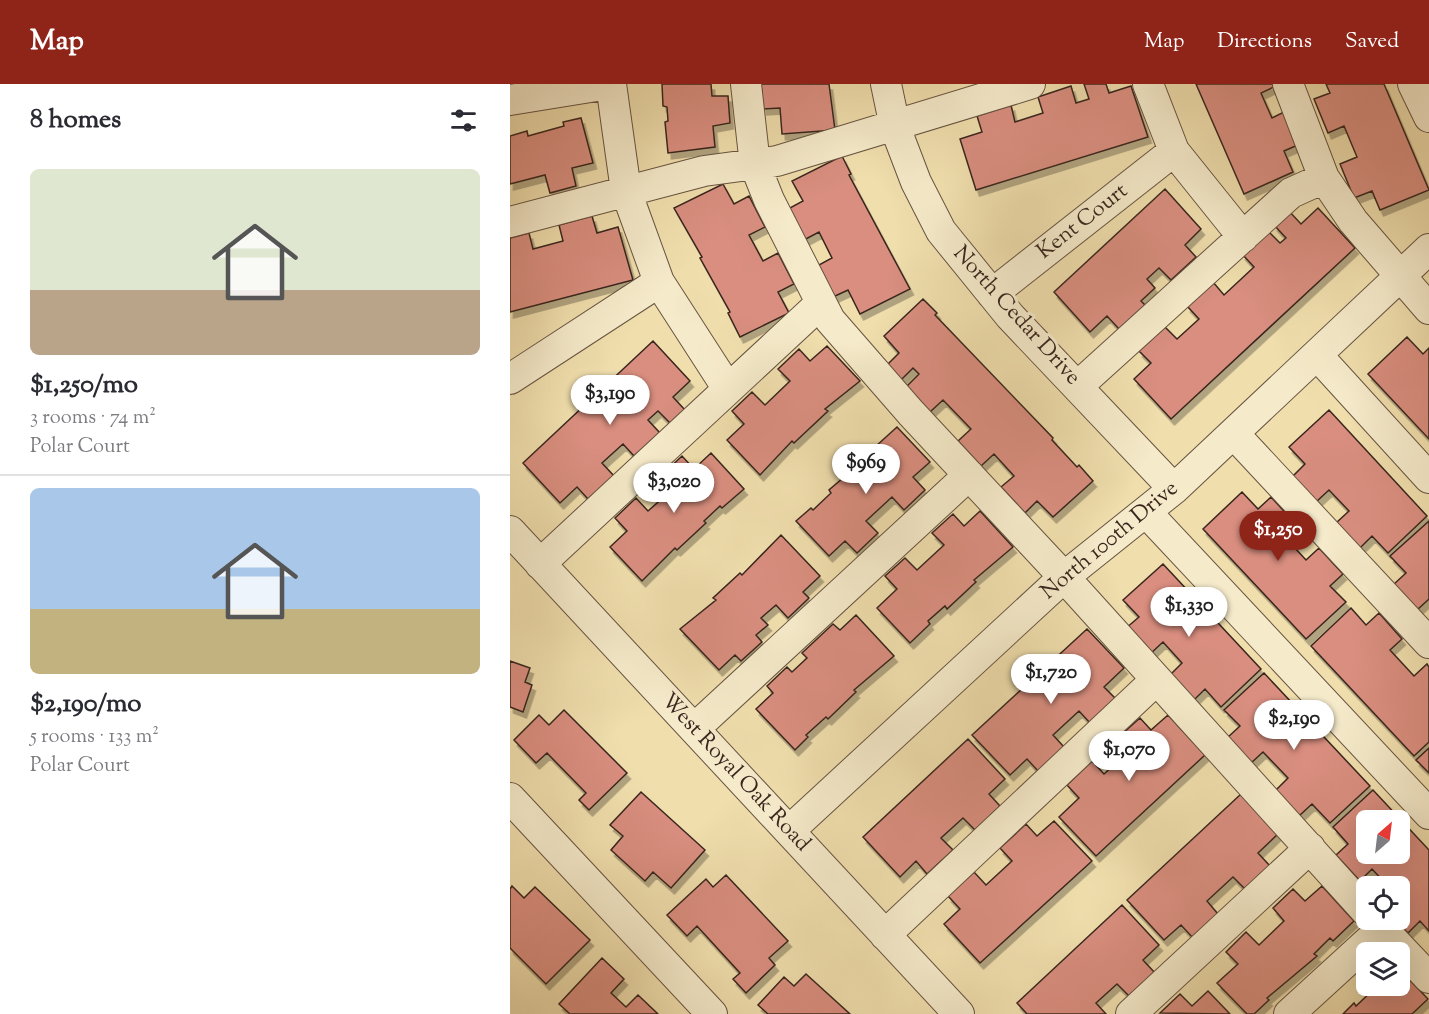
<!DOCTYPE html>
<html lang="en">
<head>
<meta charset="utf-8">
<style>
  body { margin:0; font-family:"Sorts Mill Goudy",serif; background:#f2f2f3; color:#2b2b33; height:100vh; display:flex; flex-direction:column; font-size:22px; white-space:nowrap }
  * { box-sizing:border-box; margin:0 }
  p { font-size:20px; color:#7c7c81 }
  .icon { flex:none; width:33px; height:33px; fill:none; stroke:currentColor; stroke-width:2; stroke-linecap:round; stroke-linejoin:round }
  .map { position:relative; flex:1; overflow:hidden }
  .drawer { display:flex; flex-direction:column; background:#fff; width:510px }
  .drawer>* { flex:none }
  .needle { width:39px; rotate:28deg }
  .controls { position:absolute; left:846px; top:726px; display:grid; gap:12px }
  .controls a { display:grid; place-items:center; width:54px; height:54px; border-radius:9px; background:#fff; box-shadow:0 6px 24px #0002; font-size:30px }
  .price { position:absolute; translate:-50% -51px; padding:0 14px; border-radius:21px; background:#fff; color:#222; font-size:20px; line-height:39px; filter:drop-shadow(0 2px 3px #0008) }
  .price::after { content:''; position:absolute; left:50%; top:36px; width:18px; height:14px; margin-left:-9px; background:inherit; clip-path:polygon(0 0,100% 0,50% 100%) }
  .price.current { background:#8f2418; color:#fff }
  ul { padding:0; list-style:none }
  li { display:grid; align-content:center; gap:12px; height:318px; padding:0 30px }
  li+li { border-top:2px solid #e1e1e2 }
  li span { display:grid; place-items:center; height:186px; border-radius:9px; color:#555 }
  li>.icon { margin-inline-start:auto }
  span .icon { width:108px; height:108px; fill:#fffc; stroke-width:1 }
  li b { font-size:26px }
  h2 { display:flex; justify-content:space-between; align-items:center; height:72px; padding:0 30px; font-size:26px }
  header { display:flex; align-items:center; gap:36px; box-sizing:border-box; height:84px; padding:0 30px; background:#8f2418; color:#fff }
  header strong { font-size:28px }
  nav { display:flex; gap:33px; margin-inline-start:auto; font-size:21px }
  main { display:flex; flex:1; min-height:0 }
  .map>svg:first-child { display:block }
  .building { fill:#d98e7f; stroke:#39261e; stroke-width:1.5; fill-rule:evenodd; filter:url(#shadow) }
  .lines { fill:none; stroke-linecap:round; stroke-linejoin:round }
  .minor-casing { stroke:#675442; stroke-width:32 }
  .minor { stroke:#f5eaca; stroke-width:30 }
  .labels { text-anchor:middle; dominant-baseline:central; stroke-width:6; stroke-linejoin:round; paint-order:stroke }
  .street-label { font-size:22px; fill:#39261e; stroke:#f5eaca }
</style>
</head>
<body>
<header>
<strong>Map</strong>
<nav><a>Map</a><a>Directions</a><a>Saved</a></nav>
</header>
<main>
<section class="drawer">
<h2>8 homes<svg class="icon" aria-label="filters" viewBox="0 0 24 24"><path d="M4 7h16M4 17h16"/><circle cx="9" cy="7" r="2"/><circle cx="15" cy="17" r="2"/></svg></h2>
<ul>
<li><span style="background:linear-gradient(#dfe7d0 65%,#b9a48a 0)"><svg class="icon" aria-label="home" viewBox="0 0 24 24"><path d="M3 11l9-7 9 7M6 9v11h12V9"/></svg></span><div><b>$1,250/mo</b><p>3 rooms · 74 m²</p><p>Polar Court</p></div></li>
<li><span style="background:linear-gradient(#a9c7e8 65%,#c2b280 0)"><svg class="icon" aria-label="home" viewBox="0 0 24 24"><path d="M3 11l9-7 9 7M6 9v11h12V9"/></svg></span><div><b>$2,190/mo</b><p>5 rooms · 133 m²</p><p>Polar Court</p></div></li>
</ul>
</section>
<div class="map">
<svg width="919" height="930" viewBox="0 0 919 930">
  <defs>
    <filter id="shadow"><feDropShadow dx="3.5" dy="6" stdDeviation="0" flood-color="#0004"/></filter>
  </defs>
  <rect width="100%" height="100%" fill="#f0dead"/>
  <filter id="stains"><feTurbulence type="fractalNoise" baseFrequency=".00333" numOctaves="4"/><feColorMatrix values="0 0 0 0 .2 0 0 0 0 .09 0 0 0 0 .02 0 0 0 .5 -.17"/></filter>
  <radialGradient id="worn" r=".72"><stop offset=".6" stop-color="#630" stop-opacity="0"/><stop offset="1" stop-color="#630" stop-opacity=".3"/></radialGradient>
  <path class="building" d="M152,0H201L202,12H218L220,39L203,42L205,63L158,69L155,38L158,37L157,23L153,22Z
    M251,0H319L325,46L272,50L270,24L253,25Z
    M574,0H596L599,9L621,2L638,53L466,106L450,55L472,48L467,32L501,21L505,38L533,29L528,13L561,2L566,19L579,15Z
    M686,0H765L766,2L751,9L762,34L776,27L790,60L774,67L783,88L734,110Z
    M816,0H874L919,106L870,126L862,107L844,114L830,80L847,73L834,42L818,49L804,15L820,9Z
    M71,34L83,79L62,84L66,102L40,109L35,91L0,100V52L17,47L18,52L54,42L53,38Z
    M332,72L341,90L339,91L400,205L350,230L338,206L323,213L307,182L322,174L309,148L294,156L278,125L293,117L282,97Z
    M213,100L224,120L239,112L255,143L239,151L253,177L268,169L284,200L268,208L279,229L230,253L218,229L220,228L190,174L192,173L164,124Z
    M655,105L691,145L675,161L686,173L661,196L649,184L637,195L645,204L631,217L635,221L609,245L597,232L580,248L544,208Z
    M808,124L845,164L661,335L624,295L641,279L629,267L655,243L667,255L689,235L677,222L703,198L714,211L744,183L732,170L758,147L770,159L776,154L764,141L779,127L791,140Z
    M82,132L87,149L108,143L123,196L0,228V154L19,149L23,165L53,157L49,141Z
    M413,215L427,229L425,231L543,354L542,356L567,383L569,381L583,397L543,433L527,417L515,429L491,403L504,392L484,370L471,382L448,357L461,345L433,316L420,328L397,302L409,290L403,284L391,296L377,281L389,269L374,252Z
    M897,253L913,270L919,264V355L858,290Z
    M143,257L180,297L163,313L175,326L161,340L148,327L138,336L150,349L124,372L113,360L92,379L104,392L78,415L67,403L50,419L13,379Z
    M317,262L350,297L315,325L318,327L284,359L282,357L250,391L217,356L234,340L222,327L242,308L255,321L280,297L268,285L289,265L300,277Z
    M819,326L917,432L878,469L862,452L850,464L826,439L839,427L819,406L806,418L782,393L795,380L779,363Z
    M387,343L420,378L403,393L415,406L394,426L382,413L356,437L368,449L347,469L335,457L319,472L286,437L301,424L303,426L321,409L319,406L367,365L365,363Z
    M201,369L234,405L212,424L210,422L194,437L196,439L167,466L165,464L132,497L100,463L117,447L105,434L126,414L138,427L164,404L152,391L172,372L184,385Z
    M732,408L748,425L761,413L784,438L772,450L796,476L809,464L833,490L820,502L836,518L796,555L693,445Z
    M470,427L503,463L464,496L466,498L437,525L435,522L418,537L420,540L400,559L367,524L387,505L375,492L395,474L407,486L434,461L422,449L443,430L454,442Z
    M919,437V515L907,526L883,501L896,489L880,472Z
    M271,451L310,492L293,508L299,514L278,534L266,521L251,534L258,541L246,551L252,558L231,577L225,571L209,586L170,545L206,516L203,514L230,489L232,491Z
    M653,480L751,585L711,623L695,605L682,618L659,592L672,579L653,558L639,571L615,545L629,533L613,516Z
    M841,524L856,541L869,529L892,555L880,566L904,592L917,580L919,583V658L904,672L801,562Z
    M346,531L384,572L344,606L346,608L318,635L316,633L296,651L298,653L285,666L246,625L263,609L257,602L277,583L282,588L297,574L292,569L323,540L330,546Z
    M577,545L614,584L594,603L606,615L580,639L569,627L543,651L554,663L528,687L517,675L500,691L462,651Z
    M0,577L20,584L15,598L22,601L13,628L0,623Z
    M754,589L860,702L820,739L802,720L789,732L765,707L778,694L753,668L740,680L717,654L730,642L714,626Z
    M54,626L117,689L79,726L69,716L76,709L37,669L26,679L4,656L29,631L39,641Z
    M658,631L695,671L586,772L549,733L569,714L557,701L582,677L594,690L616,670L604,657L630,634L641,646Z
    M458,655L495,695L479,710L490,722L465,746L453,734L431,754L443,766L417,790L406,777L390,793L353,753Z
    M919,664V689L906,676Z
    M863,706L919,766V847L910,837L898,849L885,836H890V802H878L862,785L850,797L826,771L838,760L823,743ZM856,736H890V770H856Z
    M131,708L195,766L161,804L143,788L135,797L101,766L113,752L100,741Z
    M731,710L768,750L748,769L760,782L735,805L723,793L697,817L708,830L683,854L671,841L654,856L617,816Z
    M544,737L582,777L470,879L434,840L450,825L438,812L464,788L476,801L502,777L490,764L516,740L527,752Z
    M216,791L278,857L259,874L265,881L236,909L223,895L230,889L187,842L177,852L157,831L196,795L203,803Z
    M2,802L14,814L25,803L80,856L36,900L0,864V805Z
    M812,802L844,837L823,857L820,854L804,870L807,872L757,914L759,916L744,930H737L707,899L728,880L716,868L736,848L749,861L774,837L763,824L783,805L795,817Z
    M612,821L649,861L633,876L645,889L619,912L607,900L586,919L596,930H517L507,919Z
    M92,874L114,895L101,909L116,923L128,911L148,930H60L49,920Z
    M890,886L918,915L902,930H833L844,919L846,922L865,904L863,902H890Z
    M296,890L340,930H258L248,921L274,893L284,902Z
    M698,907L720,930L650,929L670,910L682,922Z"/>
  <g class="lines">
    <defs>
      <path id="minor" d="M101,0L116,107L149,198L218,305
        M236,0L245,81L259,116L320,236L401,329L554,493L856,827
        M376,0L385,43L406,98L431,147L500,232L664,405
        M638,0L664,67L733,153
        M778,0L814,94L843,137L919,225
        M903,0L919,33
        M0,16L99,0
        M0,138L194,87L267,77L520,0
        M482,210L664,67
        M807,271L919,394
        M0,295L149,198
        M568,302L781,109L814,94
        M724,350L919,559
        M636,428L919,730
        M0,447L449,930
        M30,480L311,219
        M184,645L459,391
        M0,714L202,930
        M279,747L554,493L664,405L919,165
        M864,836L919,894
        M375,851L646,596
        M621,930L800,764
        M779,930L872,845"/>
    </defs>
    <use href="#minor" class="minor-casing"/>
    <use href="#minor" class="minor"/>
  </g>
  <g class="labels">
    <g class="street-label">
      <text transform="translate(573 138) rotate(-38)">Kent Court</text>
      <text transform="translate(506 232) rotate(48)">North Cedar Drive</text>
      <text transform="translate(600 457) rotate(-40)">North 100th Drive</text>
      <text transform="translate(225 689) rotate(47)">West Royal Oak Road</text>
    </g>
  </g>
  <rect width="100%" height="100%" filter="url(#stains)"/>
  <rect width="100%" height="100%" fill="url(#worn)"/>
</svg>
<div class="controls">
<a><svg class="needle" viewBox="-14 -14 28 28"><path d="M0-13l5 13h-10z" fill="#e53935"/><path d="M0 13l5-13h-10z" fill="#7c7c81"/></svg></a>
<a><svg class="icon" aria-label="locate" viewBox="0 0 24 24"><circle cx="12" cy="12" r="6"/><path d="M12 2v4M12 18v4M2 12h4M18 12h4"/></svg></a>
<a><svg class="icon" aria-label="layers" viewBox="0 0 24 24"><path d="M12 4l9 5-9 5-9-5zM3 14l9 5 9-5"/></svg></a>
</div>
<b class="price" style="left:100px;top:342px">$3,190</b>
<b class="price" style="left:356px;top:411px">$969</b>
<b class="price" style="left:164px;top:430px">$3,020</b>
<b class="price current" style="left:768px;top:478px">$1,250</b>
<b class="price" style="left:679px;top:554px">$1,330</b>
<b class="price" style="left:541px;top:621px">$1,720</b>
<b class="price" style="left:784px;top:667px">$2,190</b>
<b class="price" style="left:619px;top:698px">$1,070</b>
</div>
</main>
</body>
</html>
